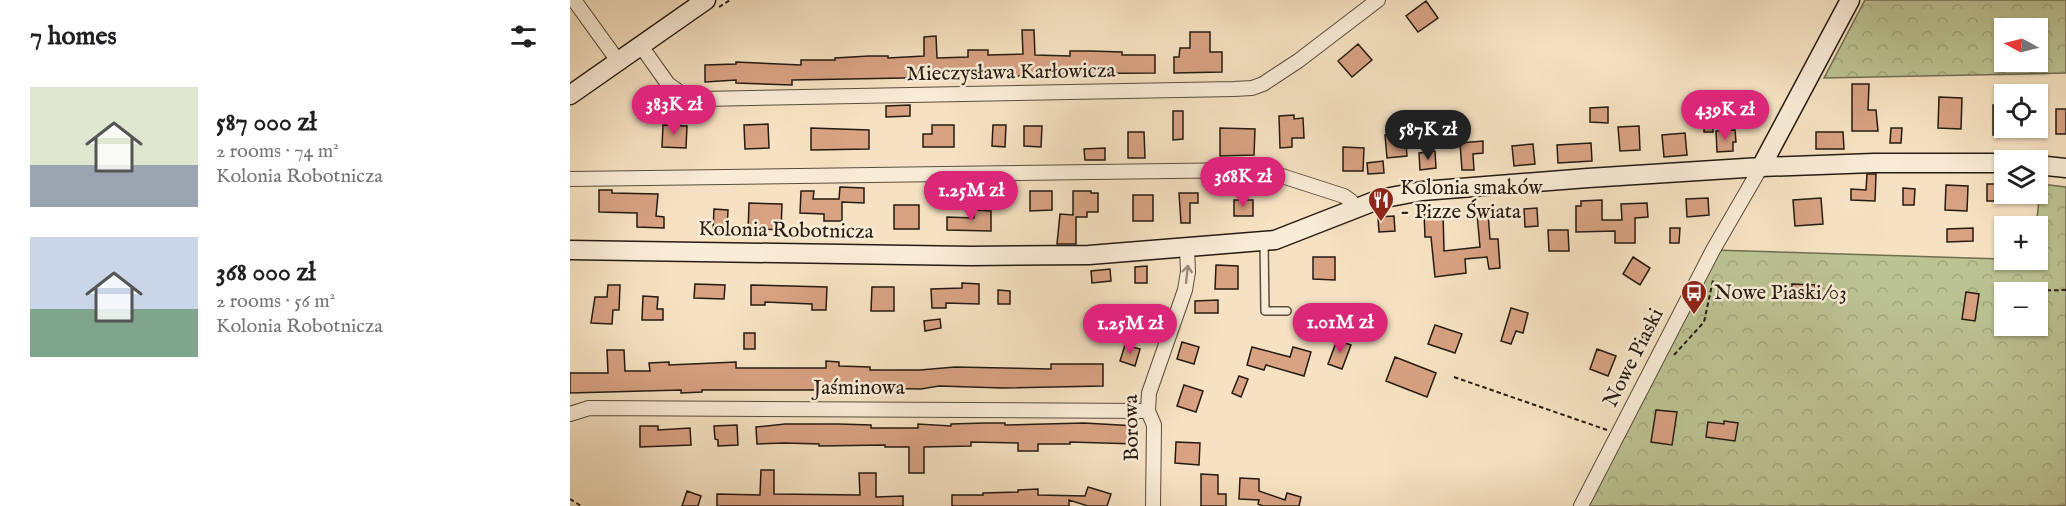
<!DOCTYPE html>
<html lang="en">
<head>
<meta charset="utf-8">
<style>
  body { margin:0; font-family:"IM FELL English",serif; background:#f6f6f6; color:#202124; height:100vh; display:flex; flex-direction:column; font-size:22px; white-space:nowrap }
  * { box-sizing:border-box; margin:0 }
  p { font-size:20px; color:#757577 }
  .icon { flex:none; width:33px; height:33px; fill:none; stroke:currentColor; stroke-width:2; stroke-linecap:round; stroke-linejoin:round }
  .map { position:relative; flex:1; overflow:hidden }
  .details { display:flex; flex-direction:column; background:#fff; width:570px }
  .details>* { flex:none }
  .needle { width:39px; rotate:277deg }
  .buttons { position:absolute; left:1424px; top:18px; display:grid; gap:12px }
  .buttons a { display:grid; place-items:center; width:54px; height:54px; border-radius:0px; background:#fff; box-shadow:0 2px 4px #0004; font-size:30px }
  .price { position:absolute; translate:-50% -51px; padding:0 14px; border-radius:21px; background:#db2777; color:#fff; font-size:20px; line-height:39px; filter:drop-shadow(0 2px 3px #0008) }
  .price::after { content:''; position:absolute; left:50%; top:36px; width:18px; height:14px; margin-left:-9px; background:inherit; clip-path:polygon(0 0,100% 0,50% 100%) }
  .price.current { background:#222; color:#fff }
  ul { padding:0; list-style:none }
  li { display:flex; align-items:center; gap:18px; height:150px; padding:0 30px }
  li span { display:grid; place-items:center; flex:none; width:168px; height:120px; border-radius:0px; color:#555 }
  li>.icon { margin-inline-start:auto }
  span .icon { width:72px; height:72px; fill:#fffc; stroke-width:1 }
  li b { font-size:26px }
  h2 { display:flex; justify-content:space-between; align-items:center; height:72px; padding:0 30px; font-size:26px }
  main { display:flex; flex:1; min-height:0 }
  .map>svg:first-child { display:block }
  .forest { fill:url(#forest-crowns); stroke:#706f52; stroke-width:1.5; fill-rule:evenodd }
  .building { fill:#d8a283; stroke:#251b11; stroke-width:1.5 }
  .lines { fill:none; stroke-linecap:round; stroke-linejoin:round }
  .lane-casing { stroke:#594d3d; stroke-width:10 }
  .street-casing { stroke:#594d3d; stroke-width:16 }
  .secondary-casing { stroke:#251b11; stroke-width:21 }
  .path { stroke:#251b11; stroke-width:2; stroke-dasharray:4.5 3; stroke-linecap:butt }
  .lane { stroke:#f9ecd7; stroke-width:7 }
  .street { stroke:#f9ecd7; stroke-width:14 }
  .secondary { stroke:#f9ecd7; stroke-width:18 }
  .oneway { stroke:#9a8e7e }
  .labels { text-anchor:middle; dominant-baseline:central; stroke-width:5; stroke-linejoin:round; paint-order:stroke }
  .street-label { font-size:21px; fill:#251b11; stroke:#f9ecd7 }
  .poi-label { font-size:21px; fill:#251b11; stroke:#f9ecd7; text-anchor:start }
</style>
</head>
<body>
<main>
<section class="details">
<h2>7 homes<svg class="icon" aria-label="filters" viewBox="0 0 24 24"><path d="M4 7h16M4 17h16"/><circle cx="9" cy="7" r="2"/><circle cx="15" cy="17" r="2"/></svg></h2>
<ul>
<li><span style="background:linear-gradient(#dfe7d0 65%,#9aa5b1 0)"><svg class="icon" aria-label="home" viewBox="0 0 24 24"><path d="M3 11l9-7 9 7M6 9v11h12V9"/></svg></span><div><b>587 000 zł</b><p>2 rooms · 74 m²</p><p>Kolonia Robotnicza</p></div></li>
<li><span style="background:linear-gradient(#c9d6e8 60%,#7fa58c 0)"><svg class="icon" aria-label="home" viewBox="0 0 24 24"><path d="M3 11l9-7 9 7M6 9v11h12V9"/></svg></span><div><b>368 000 zł</b><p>2 rooms · 56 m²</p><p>Kolonia Robotnicza</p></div></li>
</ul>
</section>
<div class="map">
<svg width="1496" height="506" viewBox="0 0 1496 506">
  <defs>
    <pattern id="forest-crowns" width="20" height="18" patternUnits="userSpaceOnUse" patternTransform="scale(1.5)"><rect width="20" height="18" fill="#bcc393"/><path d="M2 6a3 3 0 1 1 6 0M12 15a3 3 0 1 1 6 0" fill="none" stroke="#a1a77e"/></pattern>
  </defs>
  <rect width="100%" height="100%" fill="#f6e2c2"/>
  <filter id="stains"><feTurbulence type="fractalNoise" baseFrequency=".00333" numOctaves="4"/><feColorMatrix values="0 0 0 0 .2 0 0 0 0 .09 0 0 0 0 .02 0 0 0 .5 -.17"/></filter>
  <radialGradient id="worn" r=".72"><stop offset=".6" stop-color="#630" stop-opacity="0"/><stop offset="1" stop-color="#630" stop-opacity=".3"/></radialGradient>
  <path class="forest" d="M1295,0H1496V73L1254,78ZM1434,28H1467V62H1434Z
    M1471,184L1496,187V506H1011L1143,250L1467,260L1466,226ZM1434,292H1467V326H1434Z"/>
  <path class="building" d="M856,1L868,18L848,32L836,16Z
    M452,30H464L465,55L500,56V51H520L552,52V55H585V73L452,74V76L222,80V85L166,83V80L135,82V65L166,64V62L231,65V60H265V58L299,56H318V58L354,56V37L366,36L367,58L398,57V50H418V55L453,54Z
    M620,32H640V52H652V72L604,73V57H609L610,48H620Z
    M788,44L802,60L782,77L768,61Z
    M1282,84H1299L1298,110H1306L1308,131H1282Z
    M1125,94H1144L1143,132H1134V111H1125Z
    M1369,97L1392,98L1391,129L1368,128Z
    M340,105V116L316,117V106Z
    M1423,105H1434V135H1423Z
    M1038,107V123L1020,122V108Z
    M1486,109H1496V134H1486Z
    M603,111H613V139L603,140Z
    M724,115V119L733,118L734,138H722V147L710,148L709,116Z
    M198,124L199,148L175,149L174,125Z
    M93,125L117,126L116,148L92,147Z
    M362,125H384V147H353V134H362Z
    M423,125H436L435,147L422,146Z
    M454,126H472L471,147L454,146Z
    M1069,126L1070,150L1050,151L1048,127Z
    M241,128L299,130V149L241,150Z
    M650,128L685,129L684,155L650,156Z
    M1321,128H1332L1331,143H1320Z
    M1165,130L1166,142H1163V151L1147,152L1146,131Z
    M558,132H574L575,158H558Z
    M1246,132H1273L1274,149H1246Z
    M835,133L837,156L817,158L815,135Z
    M1115,133L1117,155L1094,157L1092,135Z
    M913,141V153L903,154L904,170H892L890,143Z
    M1021,143L1022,161L988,163L987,145Z
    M963,144L965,164L944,166L942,146Z
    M773,147L794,148L793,171H773Z
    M535,148V160H515L514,149Z
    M865,151L866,168L850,170L849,153Z
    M813,161L814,173L798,174L797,163Z
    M1297,174H1306L1305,201L1281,200V189L1296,190Z
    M1417,184H1427V201H1417Z
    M1376,185L1398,186L1397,211L1375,210Z
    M270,187L294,188V203L272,202V221H254V214L230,213L231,191H244L243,199H269Z
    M1333,188L1345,189L1344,205H1333Z
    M29,190H42V193L88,194L86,216L94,217V228L67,227V213L29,212Z
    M460,191H482V210L460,211Z
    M503,191H521V193H528V212H517V217H506V244H487L490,214L503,215Z
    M609,193H628V203H620V223H611Z
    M563,195H583V221H563Z
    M1138,198L1139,215L1117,217L1116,199Z
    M1251,198L1253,224L1225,226L1223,200Z
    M664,200H683V216H664Z
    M1032,200V220H1052L1051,204L1077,203L1078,217L1065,218V243H1045V231L1006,232V206H1011V201Z
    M179,203L212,204L211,230L193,229V233H178Z
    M324,205H349V229H324Z
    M967,208L968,226L955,227L954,209Z
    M144,209L158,210L157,230H143Z
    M405,210L421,211V231L377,230V217L404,218Z
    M854,212H873L874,251L910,247L907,214L918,213L920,239H928L930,268L919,269L917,257L895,259L896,273L865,277L861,237H855Z
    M824,216L825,231L809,232L808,217Z
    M1100,228H1110L1109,243H1100Z
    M1403,228V241L1377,242V229Z
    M978,230H998L999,251H979Z
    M743,257H765V280L743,279Z
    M1063,257L1080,268L1070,285L1053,274Z
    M646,265L668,266V289H645Z
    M577,266V283H565V267Z
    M540,269L541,281L522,283L521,271Z
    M392,283L409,284V304L376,303V308H362L361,289L392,288Z
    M125,284L155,285L154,299L124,298Z
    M1222,284L1245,285L1244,300L1222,299Z
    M38,285H50L49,310H43L42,324L21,323L25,297H37Z
    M181,285L257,287L256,310H242V304L195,302V305H181Z
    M302,287H324V311H301Z
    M428,290L440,291V304H428Z
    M1396,292L1409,294L1405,321L1392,319Z
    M73,296L88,297L87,309H93V320H72Z
    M648,300V313H625V301Z
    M755,304L779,310L775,328L750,322Z
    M941,308L958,313L953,333L946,331L941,344L931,341Z
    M370,319L371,328L355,331L354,321Z
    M572,319L590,320V334H572Z
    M865,325L892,334L885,353L858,344Z
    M174,333H185V349H174Z
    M767,340L781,345L772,369L758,364Z
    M612,342L629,347L624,364L607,359Z
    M555,345L570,349L565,366L550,361Z
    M682,347L720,357L723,347L741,352L734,376L696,365L694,370L677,365Z
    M1027,349L1046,356L1038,376L1020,369Z
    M37,350H54L55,371H80L79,363L99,362V365L166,362V368H256V361L269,362V366L300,367V370H350L385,367L481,369V364H533V386L433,388L369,386L351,389L299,388V390H132V392L111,393V390L0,393V373H38Z
    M825,357L866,373L857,397L816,381Z
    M669,376L678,379L671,397L662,393Z
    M614,385L633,391L626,412L607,406Z
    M1086,410L1107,412L1102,445L1081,442Z
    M1154,421L1168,423L1165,441L1136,437L1138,422L1154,424Z
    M415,423H435V425L514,423L567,426L566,444L500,442V444H468V451H448V443L401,442V446L354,447V473H339V447H315V445L249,446V444L215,443L187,444L186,427L215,424H269L301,425V428H348V424L381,426V424Z
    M167,425L168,445L148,446V440L145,439L144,426Z
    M70,426H88V430L120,428L121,445L70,447Z
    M606,442L630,443L629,465L605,463Z
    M191,470H204V494L290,495L289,473H306V497L333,496V506H147V494L190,495Z
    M631,474L648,475V494H656V506H631Z
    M670,478L689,479V491L715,500L717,493L731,497L729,506H693L688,504L689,500L669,499Z
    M518,487L541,494L537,506H518L499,500V506H382V495H413V493L448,492V490L468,489V495L515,496Z
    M117,491L131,496L128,506H112Z"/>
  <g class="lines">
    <defs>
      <path id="lane" d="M694,242L695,311H717"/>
      <path id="street" d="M4,0L48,61
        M71,46L98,84L112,94L131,99L664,89L682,88L693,84L728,61L808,0
        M0,179L678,170L712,176L774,196L781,201L785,208
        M0,414L19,408L578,411
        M583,506L584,425L578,411L579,393L615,290L618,272L617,248
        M1011,506L1143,250L1191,167"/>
      <path id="secondary" d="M0,95L136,0
        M1467,165L1496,168
        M1191,167L1280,0
        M0,250L401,256L519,255L705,240L810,199L852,191L1018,178L1191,167L1304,163H1434"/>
    </defs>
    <use href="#lane" class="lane-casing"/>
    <use href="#street" class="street-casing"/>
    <use href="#secondary" class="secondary-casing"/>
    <path class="path" d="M149,7L160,0
      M1439,291L1496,290
      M1104,355L1134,322L1143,280
      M884,377L1037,430
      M0,499L11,506"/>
    <use href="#lane" class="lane"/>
    <use href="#street" class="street"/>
    <use href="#secondary" class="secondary"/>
  </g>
  <defs><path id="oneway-shaft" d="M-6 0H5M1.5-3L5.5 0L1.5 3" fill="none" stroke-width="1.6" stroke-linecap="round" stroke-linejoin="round" transform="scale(1.5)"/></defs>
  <use class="oneway" href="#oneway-shaft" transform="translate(617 274) rotate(-84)"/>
  <defs>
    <symbol id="restaurant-pin" viewBox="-11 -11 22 30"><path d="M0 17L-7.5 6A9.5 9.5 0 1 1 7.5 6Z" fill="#8f2418" stroke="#f9ecd7"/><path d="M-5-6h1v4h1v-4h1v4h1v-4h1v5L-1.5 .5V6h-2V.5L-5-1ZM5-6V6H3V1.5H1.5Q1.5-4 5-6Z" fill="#fff"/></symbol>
    <symbol id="bus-pin" viewBox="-11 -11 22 30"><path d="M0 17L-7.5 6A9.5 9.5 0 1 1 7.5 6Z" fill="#8f2418" stroke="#f9ecd7"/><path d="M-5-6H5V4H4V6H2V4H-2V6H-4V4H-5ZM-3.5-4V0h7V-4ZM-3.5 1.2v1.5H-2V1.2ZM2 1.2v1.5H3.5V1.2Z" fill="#fff"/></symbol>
  </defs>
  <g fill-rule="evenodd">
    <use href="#restaurant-pin" x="796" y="185" width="30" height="40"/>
    <use href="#bus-pin" x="1109" y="278" width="30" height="40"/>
  </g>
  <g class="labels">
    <g class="street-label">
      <text transform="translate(441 73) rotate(-1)">Mieczysława Karłowicza</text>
      <text transform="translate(216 231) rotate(1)">Kolonia Robotnicza</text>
      <text transform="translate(1064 358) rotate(-63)">Nowe Piaski</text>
      <text x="289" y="388">Jaśminowa</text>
      <text transform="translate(562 428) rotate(-91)">Borowa</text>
    </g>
    <g class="poi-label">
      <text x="830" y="188">Kolonia smaków<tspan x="830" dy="24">- Pizze Świata</tspan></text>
      <text x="1144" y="293">Nowe Piaski/03</text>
    </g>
  </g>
  <rect width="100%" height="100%" filter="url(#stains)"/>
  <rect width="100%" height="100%" fill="url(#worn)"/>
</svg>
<div class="buttons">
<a><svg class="needle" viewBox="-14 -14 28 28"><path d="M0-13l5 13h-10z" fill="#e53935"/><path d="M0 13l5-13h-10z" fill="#757577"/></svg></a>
<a><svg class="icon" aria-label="locate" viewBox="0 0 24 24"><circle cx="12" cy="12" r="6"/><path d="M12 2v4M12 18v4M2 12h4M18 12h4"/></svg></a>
<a><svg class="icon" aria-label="layers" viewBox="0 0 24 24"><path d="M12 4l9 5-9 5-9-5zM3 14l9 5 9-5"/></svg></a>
<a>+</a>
<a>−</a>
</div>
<b class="price" style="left:104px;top:136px">383K zł</b>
<b class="price" style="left:1155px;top:141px">439K zł</b>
<b class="price current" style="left:858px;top:161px">587K zł</b>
<b class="price" style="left:673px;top:208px">368K zł</b>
<b class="price" style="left:401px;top:222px">1.25M zł</b>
<b class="price" style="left:770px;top:354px">1.01M zł</b>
<b class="price" style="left:560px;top:355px">1.25M zł</b>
</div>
</main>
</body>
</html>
